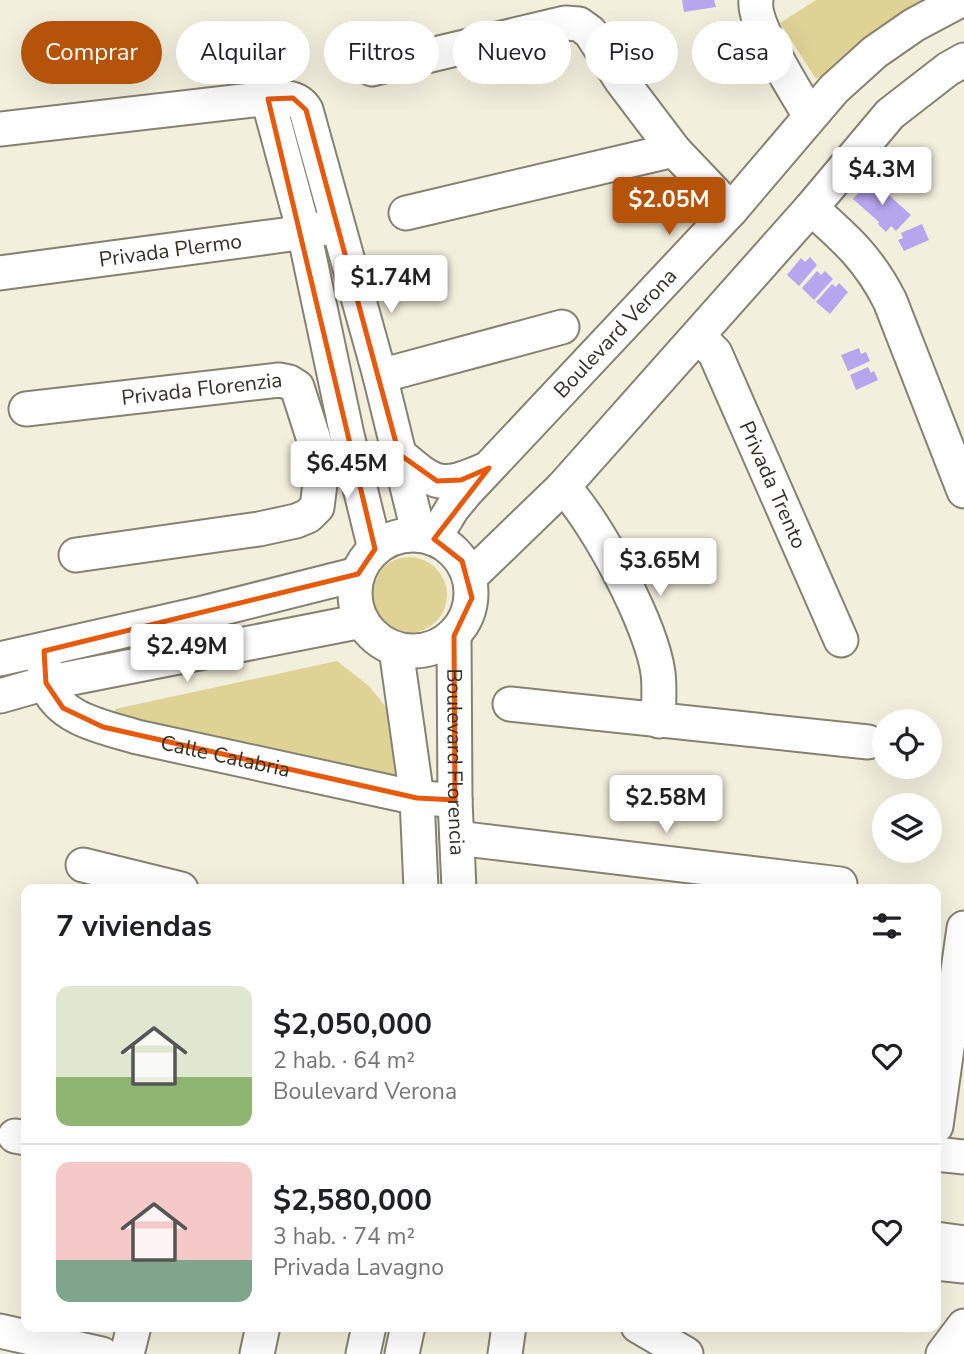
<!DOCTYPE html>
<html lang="es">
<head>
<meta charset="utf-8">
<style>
  body { margin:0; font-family:"Nunito Sans",sans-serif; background:#f2f2f2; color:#202124; height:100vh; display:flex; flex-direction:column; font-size:26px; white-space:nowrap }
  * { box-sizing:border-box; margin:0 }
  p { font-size:23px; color:#757577 }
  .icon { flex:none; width:38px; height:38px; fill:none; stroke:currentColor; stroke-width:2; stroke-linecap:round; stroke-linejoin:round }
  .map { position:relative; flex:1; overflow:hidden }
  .side { position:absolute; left:21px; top:884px; width:920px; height:448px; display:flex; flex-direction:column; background:#fff; border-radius:14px; box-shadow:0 7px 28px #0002 }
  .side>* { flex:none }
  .hud { position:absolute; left:21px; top:21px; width:922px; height:63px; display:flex; gap:14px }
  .controls { position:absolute; left:872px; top:709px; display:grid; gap:14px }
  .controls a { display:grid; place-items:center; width:70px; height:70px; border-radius:50%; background:#fff; box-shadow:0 7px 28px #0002; font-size:35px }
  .price { position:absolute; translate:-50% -60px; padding:0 16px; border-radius:7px; background:#fff; color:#222; font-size:23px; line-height:46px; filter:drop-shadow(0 2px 4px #0008) }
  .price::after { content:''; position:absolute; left:50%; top:42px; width:21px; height:16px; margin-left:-10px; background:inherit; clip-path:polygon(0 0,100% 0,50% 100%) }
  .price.active { background:#b45309; color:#fff }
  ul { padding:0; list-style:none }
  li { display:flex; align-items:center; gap:21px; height:175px; padding:0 35px }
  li+li { border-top:2px solid #e0e0e0 }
  li span { display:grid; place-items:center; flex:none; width:196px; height:140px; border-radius:14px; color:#555 }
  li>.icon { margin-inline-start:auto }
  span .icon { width:84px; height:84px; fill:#fffc; stroke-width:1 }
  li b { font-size:30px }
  h2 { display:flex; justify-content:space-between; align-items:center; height:84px; padding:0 35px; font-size:30px }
  .chip { padding:0 24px; border-radius:32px; background:#fff; box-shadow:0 7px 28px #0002; font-size:24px; line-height:63px }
  .chip.active { background:#b45309; color:#fff }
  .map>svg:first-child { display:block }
  .green { fill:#ded295 }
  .building { fill:#b6a6ee }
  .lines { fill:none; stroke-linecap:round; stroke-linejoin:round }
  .minor-casing { stroke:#858272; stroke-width:37 }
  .minor { stroke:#fff; stroke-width:33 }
  .marked { fill:none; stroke:#e8590c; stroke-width:5; stroke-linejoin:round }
  .labels { text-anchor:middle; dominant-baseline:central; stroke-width:5; stroke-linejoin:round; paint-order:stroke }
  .street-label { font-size:21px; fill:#33312a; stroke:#f3efdd }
</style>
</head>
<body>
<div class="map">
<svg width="964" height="1354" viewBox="0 0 964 1354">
  <rect width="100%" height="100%" fill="#f3efdd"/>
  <path class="green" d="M816,0H944L816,79L780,23Z
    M371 595a38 38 0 1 1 76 0a38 38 0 1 1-76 0Z
    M337,661L369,686L389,711L399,788L116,722L115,709Z"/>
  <path class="building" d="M682,0H714L716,7L684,12Z
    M871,179L911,215L896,231L891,226L886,232L878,224L879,222L853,199Z
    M922,224L929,240L904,251L898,240L903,238L901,233Z
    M810,257L817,265L799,286L787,275L801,258L805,262Z
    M817,271L821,275L825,271L833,279L814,300L802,288Z
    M839,283L848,292L830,314L816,302L832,284L836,287Z
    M859,348L861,354L866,352L870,361L848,371L841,355Z
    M868,367L871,373L874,371L878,380L856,390L850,375Z"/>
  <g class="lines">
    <defs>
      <g id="minor">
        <path d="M756,0C752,24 796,92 810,116"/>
        <path d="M372,69L565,23L579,24L590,32L621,80L674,150L731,210"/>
        <path d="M268,99L304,232L347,435L375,549"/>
        <path d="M0,129L252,100C271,99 295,91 306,110L380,376L419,535"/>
        <path d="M811,208C846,239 869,259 890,301L964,491"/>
        <path d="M406,213L674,150"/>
        <path id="s1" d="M0,273L284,235L326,228"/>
        <path id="s2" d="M698,336L715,353L841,640"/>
        <path d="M380,376L562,327"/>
        <path id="s3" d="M26,409L279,380L289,382L297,387L315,443L320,484L317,507L308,516L296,521L259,529L76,555"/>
        <path d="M399,454C436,486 441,489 487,469"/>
        <path d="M563,487C596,520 652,626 658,673C660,688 658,705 659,721"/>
        <circle cx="413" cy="593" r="58"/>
        <path id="s4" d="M434,539L452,509L466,492L731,210L834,89L875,52L914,25L961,0"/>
        <path d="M470,577L563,487L811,208L890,114L948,69L964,60"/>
        <path id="s5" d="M454,636L455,800L459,889"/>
        <path d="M396,649L417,798L421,889"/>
        <path id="s6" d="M44,651C45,661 43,675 46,684C60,720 104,727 137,737L417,798L455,800"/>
        <path d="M0,659L203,613L358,574"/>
        <path d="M0,696L46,683L362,621"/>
        <path d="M510,704L868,742"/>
        <path d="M457,838L840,884"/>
        <path d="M83,865L181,889"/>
        <path d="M936,1126L964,928"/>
        <path d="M15,1136L26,1138"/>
        <path d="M936,1154L964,1157"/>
        <path d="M936,1239L964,1243"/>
        <path d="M936,1263L964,1266"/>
        <path d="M638,1326L686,1354"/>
        <path d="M0,1331L102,1354"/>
        <path d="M127,1354L134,1326"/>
        <path d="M257,1354L263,1326"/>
        <path d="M363,1354L369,1326"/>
        <path d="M402,1354L408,1326"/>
        <path d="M505,1354L509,1326"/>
        <path d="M943,1354L964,1326"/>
      </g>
    </defs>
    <use href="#minor" class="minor-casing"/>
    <use href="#minor" class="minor"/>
  </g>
  <path class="marked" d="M293,98L306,110L399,454L437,481L461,480L489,468L434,539L462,561L472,598L454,636L455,800L417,798L103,727L63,708L46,683L44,651L358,574L375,549L268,99Z"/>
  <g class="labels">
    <g class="street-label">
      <text stroke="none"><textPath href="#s1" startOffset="172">Privada Plermo</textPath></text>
      <text stroke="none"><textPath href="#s4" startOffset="275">Boulevard Verona</textPath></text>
      <text stroke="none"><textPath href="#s3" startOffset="177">Privada Florenzia</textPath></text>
      <text stroke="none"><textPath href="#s2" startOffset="168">Privada Trento</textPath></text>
      <text stroke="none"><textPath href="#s6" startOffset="233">Calle Calabria</textPath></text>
      <text stroke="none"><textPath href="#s5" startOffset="126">Boulevard Florencia</textPath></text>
    </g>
  </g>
</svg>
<div class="controls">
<a><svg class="icon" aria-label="locate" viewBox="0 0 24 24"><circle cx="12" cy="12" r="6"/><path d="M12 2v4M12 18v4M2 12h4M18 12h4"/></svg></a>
<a><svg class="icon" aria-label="layers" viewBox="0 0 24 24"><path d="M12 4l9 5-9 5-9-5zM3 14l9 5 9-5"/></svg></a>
</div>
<b class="price" style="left:882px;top:207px">$4.3M</b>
<b class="price active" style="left:669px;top:237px">$2.05M</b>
<b class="price" style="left:391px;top:315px">$1.74M</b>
<b class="price" style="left:347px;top:501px">$6.45M</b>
<b class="price" style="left:660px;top:598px">$3.65M</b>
<b class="price" style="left:187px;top:684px">$2.49M</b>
<b class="price" style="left:666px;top:835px">$2.58M</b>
<div class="hud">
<a class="chip active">Comprar</a>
<a class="chip">Alquilar</a>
<a class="chip">Filtros</a>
<a class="chip">Nuevo</a>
<a class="chip">Piso</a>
<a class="chip">Casa</a>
</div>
<section class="side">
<h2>7 viviendas<svg class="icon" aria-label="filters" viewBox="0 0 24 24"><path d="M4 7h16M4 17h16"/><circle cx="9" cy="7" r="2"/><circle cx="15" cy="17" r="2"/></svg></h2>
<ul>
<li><span style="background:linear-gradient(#dfe7d0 65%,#8fb573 0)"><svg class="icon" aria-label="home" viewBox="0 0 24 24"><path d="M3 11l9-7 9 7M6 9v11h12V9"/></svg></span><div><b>$2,050,000</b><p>2 hab. · 64 m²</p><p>Boulevard Verona</p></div><svg class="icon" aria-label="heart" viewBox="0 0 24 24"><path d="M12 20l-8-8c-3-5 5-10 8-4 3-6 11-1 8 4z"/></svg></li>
<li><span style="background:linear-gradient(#f6c9c9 70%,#7fa58c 0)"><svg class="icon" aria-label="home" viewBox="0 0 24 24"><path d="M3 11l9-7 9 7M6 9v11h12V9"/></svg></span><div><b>$2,580,000</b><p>3 hab. · 74 m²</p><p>Privada Lavagno</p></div><svg class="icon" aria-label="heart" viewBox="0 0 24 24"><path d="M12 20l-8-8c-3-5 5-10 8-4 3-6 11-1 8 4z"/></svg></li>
</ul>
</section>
</div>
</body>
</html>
